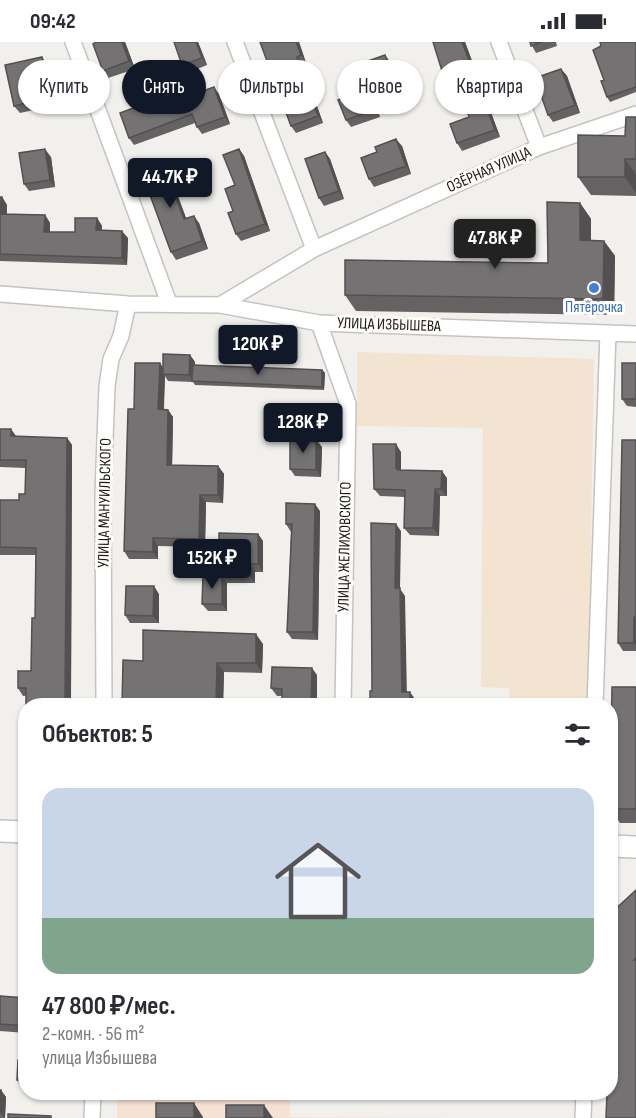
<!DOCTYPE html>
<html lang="ru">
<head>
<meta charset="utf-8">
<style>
  body { margin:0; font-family:"Sofia Sans Condensed",sans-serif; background:#f7f7f7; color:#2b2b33; height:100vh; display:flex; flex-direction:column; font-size:22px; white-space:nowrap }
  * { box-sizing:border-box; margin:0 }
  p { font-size:20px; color:#7c7c81 }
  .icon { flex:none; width:33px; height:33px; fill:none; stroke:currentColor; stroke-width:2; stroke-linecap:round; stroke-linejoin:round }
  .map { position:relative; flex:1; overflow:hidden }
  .panel { position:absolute; left:18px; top:656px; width:600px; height:402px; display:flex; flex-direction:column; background:#fff; border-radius:24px; box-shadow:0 2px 4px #0004 }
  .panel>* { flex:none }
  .hud { position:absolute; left:18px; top:18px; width:600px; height:54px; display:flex; gap:12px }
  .price { position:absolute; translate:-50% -51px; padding:0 14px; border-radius:6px; background:#111827; color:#fff; font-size:20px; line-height:39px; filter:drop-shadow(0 2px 3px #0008) }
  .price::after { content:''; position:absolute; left:50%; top:36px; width:18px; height:14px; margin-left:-9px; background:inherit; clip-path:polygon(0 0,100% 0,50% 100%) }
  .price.selected { background:#222; color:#fff }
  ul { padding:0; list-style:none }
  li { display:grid; align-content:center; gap:12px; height:318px; padding:0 24px }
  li+li { border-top:2px solid #e1e1e2 }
  li span { display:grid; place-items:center; height:186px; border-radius:18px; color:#555 }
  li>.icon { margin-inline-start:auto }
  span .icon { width:108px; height:108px; fill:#fffc; stroke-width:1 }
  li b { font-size:26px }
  h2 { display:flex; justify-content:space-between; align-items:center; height:72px; padding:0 24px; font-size:26px }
  .pill { padding:0 21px; border-radius:27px; background:#fff; box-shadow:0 2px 4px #0004; font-size:21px; line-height:54px }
  .pill.selected { background:#111827; color:#fff }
  .status { display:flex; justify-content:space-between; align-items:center; height:42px; padding:0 30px; background:#fff; direction:ltr }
  .status svg { height:16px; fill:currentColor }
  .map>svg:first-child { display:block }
  .industrial { fill:#f3e4d1 }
  .education { fill:#f6e2d3 }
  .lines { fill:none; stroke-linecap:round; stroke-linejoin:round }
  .minor-casing { stroke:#c4c3c0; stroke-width:18 }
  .secondary-casing { stroke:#c4c3c0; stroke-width:24 }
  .minor { stroke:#fff; stroke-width:15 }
  .secondary { stroke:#fff; stroke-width:21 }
  .wall { fill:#656264 }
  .shaded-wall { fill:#525051 }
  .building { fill:#757274; stroke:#525051; stroke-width:1.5 }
  .shop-dot { fill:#3f7fe0; stroke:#fffdfa; stroke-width:2 }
  .labels { text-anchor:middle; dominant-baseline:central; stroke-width:6; stroke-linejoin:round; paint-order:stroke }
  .street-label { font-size:16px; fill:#1a1a19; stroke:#fffdfa }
  .shop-label { font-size:16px; fill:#366cbe; stroke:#fffdfa }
</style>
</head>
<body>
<div class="status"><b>09:42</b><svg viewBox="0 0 49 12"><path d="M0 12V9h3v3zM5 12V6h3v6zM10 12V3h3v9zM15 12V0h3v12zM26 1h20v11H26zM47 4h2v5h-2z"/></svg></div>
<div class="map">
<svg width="636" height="1076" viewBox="0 0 636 1076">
  <rect width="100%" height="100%" fill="#f1f0ed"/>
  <path class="industrial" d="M357,310L594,317L588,663H511L509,646L481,645L483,386L357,384Z"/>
  <path class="education" d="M117,1050H290V1075L454,1076H117Z"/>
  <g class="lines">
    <defs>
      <path id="minor" d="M73,0L169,261
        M235,0L314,207
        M499,0L539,105
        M0,252L128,262L220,263L319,281L636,292
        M220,263L314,207L539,105L636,72
        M319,281L348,362L343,663
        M104,663L103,452L107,344L111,317L121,294L128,262
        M595,663L608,291
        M92,1076L93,1050
        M583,1076L584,1050"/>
      <path id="secondary" d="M0,789L26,790
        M610,804L636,805"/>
    </defs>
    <use href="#minor" class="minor-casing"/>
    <use href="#secondary" class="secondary-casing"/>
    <use href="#minor" class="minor"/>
    <use href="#secondary" class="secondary"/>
  </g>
  <path class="wall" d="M125,0L135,27L108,36L103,29Z
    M174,0H198L207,23L188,31L182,23Z
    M299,0L306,21L302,22L323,81L296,91L291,84Z
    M465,0L500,95L462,109L457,101L469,75L461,52L453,55L448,48Z
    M530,0H556L557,4L536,11Z
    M636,0V50L610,60L607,55Z
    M385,13L390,20L400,49L383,54L378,47Z
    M47,22L56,63L20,71L14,64Z
    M561,27L567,34L580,71L553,80L548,73Z
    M367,47L372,55L380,75L351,85L346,78Z
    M219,52L230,82L202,92L197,85L195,81L134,103L129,96L158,57L162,63Z
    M636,75V154L591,153L578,135L625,94Z
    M402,104L411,132L374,145L369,137Z
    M239,107L244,114L270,189L241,199L236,192L233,169Z
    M325,110L330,117L344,157L324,164L319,156Z
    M51,115L55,145L29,149L24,142Z
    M167,125L186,176L199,181L208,207L176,218L171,210Z
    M0,155H2L7,163V172L45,173L50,181V190H75L97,176L102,184V188L128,196L127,223L0,219Z
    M580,161L591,177V199H604L615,214L614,273L356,269L345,253L548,221Z
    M190,313L195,320V323L322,328L325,331L324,348L195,343L193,340L168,339L165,334L164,368H168L173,375L172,423L218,424L224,432L223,461L206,460L205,505L158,504V517H129L124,509L134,367L160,321L163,326Z
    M636,321V365L627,364L622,357Z
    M0,387L16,395L67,396L72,403L71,649L23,654L18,646L31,629L35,576L36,513H0V458H19L25,452L26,426L0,425Z
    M636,398V609H623L618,601Z
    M322,405L321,435L295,434L290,427Z
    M401,410V428L447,436V454H440L439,494L410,493L404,486L405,455L380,454L374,447Z
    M320,469L318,598L292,597L287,590L291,490L286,482Z
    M258,492L263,499V530H255V541H227V569H208L202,562L219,534Z
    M159,552V581H130L125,573Z
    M263,602L262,631L224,630L223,663H122L143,619Z
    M317,633L282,654H277L271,646Z
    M636,645V781H620L610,767V739Z
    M0,954L26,956V991L0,989Z
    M26,1018V1045H22L17,1038Z
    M0,1048L6,1055L5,1076H0Z
    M371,1050H412V1058H376Z"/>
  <path class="shaded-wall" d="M122,0H125L135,27L129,19Z
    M196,0H198L207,23L202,16Z
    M296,0H299L306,21L301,13Z
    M462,0H465L500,95L495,88Z
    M385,13L390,20L400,49L395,41Z
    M42,15L47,22L56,63L51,55Z
    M297,15L302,22L323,81L318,74Z
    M561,27L567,34L580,71L575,63Z
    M214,45L219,52L230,82L225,75Z
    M367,47L372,55L380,75L374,68Z
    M396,97L402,104L411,132L406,124Z
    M45,107L51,115L55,145L50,138Z
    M239,107L244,114L270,189L265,182Z
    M325,110L330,117L344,157L339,149Z
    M625,117L636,133V151L625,135Z
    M162,118L167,125L189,184L184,177Z
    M2,155L7,163L6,180L1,172Z
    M580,161L591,177V214L580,198Z
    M45,173L50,181V197L44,190Z
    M194,174L199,181L208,207L202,199Z
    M97,176L102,184L101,195L96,188Z
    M122,189L128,196L127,223L122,216Z
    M604,199L615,214L614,273L603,257Z
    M190,313L195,320V340L189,333Z
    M160,321L165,329L163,332L165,334L163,375L158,367Z
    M322,328L325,331L324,348L322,345Z
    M168,368L173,375L172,430L167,423Z
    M11,387L16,394H11Z
    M67,396L72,403L71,663H65Z
    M316,397L322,405L321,435L316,428Z
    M396,402L401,410V433L396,426Z
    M218,424L224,432L223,461L218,453Z
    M442,429L447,436V454L441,447Z
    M435,447L440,454L439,494L433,486Z
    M200,453L206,460L205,505L199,497Z
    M315,462L320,469L318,598L313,590Z
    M396,482L401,489L400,547L405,554L407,657L402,650L395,546Z
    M258,492L263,499V530L258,522Z
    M153,496L158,504V517L153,510Z
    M250,522L255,530V541L250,534Z
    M222,534L227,542V569L222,562Z
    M154,544L159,552V581L153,574Z
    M634,575L636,578V604L634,601Z
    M256,592L263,602L262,631L256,621Z
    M217,621L224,630L223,663H216Z
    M312,626L317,633V663H311Z
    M410,650L415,657V663H410Z
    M1,1048L6,1055L5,1076L0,1070Z
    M407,1050H412V1058L407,1051Z
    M194,1061L203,1075V1076H194Z
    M264,1063L273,1076H264Z"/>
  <path class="building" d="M96,0H122L129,19L103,29L93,2Z
    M174,0H196L202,16L182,23Z
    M260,0H296L301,13L297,15L318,74L291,84Z
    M433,0H462L495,88L457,101L450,82L469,75L459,44L448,48Z
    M530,0H542L531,4Z
    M600,0H636V45L607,55L601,39L604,38L593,8L601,4Z
    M385,13L395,41L378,47L368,19Z
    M42,15L51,55L14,64L5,23Z
    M561,27L575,63L548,73L535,36Z
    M214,45L225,75L197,85L192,72L129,96L120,71L158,57L161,64Z
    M367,47L374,68L346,78L338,58Z
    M626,75H636V117H625V135H578V93L625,94Z
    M396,97L406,124L369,137L361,116L377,110L375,105Z
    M45,107L50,138L24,142L19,111Z
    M239,107L265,182L236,192L228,171L233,169L225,147L235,143L223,113Z
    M325,110L339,149L319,156L305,117Z
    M162,118L184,177L194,174L202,199L171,210L140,126Z
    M0,155H2L1,172L45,173L44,190H75V176H97L96,188L122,189V216L0,212Z
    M547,160L580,161V198L604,199L603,257L345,253V218L548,221Z
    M163,312L190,313L189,333L163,332Z
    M135,321H160L158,367L168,368L167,423L218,424V453H200L199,497L153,496V510L124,509L128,367H134Z
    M622,321H636V357H622Z
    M193,323L322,328V345L192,339Z
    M0,387H11V394L67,396L65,663H26V646H18V629H31L32,576H35L36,506L0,505V458H19V452H25L26,418H0Z
    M290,397H316V428L290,427Z
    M622,398H636V575H634V601H618Z
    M373,402H396V426L398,428L442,429L441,447H435L433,486H404L405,448L374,447Z
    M286,461L315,462L313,590H287L292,482H286Z
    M371,481L396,482L395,546H400L402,650H410V663H370V649H372Z
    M219,491L258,492V522H250V534L219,533Z
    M203,534H222V562H202Z
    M126,544H154L153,574L125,573Z
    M143,588L256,592V621H217L216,663L160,662V663H122L123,618L143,619Z
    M272,625L312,626L311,663H282V647L271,646Z
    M612,645H636V767H610Z
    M636,848V916L634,918H636V1076H606L607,1050H610V872Z
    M0,954L26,956V984L0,982Z
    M18,1018H26V1038H17Z
    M0,1048H1L0,1069Z
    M371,1050H407V1051Z
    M156,1061H194V1076H156Z
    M226,1063H264V1076H226Z
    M8,1072L51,1074V1076H8Z"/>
  <circle class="shop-dot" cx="594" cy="246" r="6"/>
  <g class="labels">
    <g class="street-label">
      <text transform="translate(489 128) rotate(-24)">ОЗЁРНАЯ УЛИЦА</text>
      <text transform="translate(389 283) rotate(2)">УЛИЦА ИЗБЫШЕВА</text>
      <text transform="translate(105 461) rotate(-89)">УЛИЦА МАНУИЛЬСКОГО</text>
      <text transform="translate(345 505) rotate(-89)">УЛИЦА ЖЕЛИХОВСКОГО</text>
    </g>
    <g class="shop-label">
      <text x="594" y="265">Пятёрочка</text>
    </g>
  </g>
</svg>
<b class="price" style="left:170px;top:167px">44.7K ₽</b>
<b class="price selected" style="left:495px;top:228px">47.8K ₽</b>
<b class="price" style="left:258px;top:334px">120K ₽</b>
<b class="price" style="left:303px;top:412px">128K ₽</b>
<b class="price" style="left:212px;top:548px">152K ₽</b>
<div class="hud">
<a class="pill">Купить</a>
<a class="pill selected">Снять</a>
<a class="pill">Фильтры</a>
<a class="pill">Новое</a>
<a class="pill">Квартира</a>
</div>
<section class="panel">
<h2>Объектов: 5<svg class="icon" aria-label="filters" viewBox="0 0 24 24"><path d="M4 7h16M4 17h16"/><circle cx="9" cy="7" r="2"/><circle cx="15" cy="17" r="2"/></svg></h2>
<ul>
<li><span style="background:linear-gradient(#c9d6e8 70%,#7fa58c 0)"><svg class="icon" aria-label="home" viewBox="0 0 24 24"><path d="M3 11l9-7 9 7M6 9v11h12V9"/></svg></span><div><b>47 800 ₽/мес.</b><p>2-комн. · 56 m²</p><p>улица Избышева</p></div></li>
</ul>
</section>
</div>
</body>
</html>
